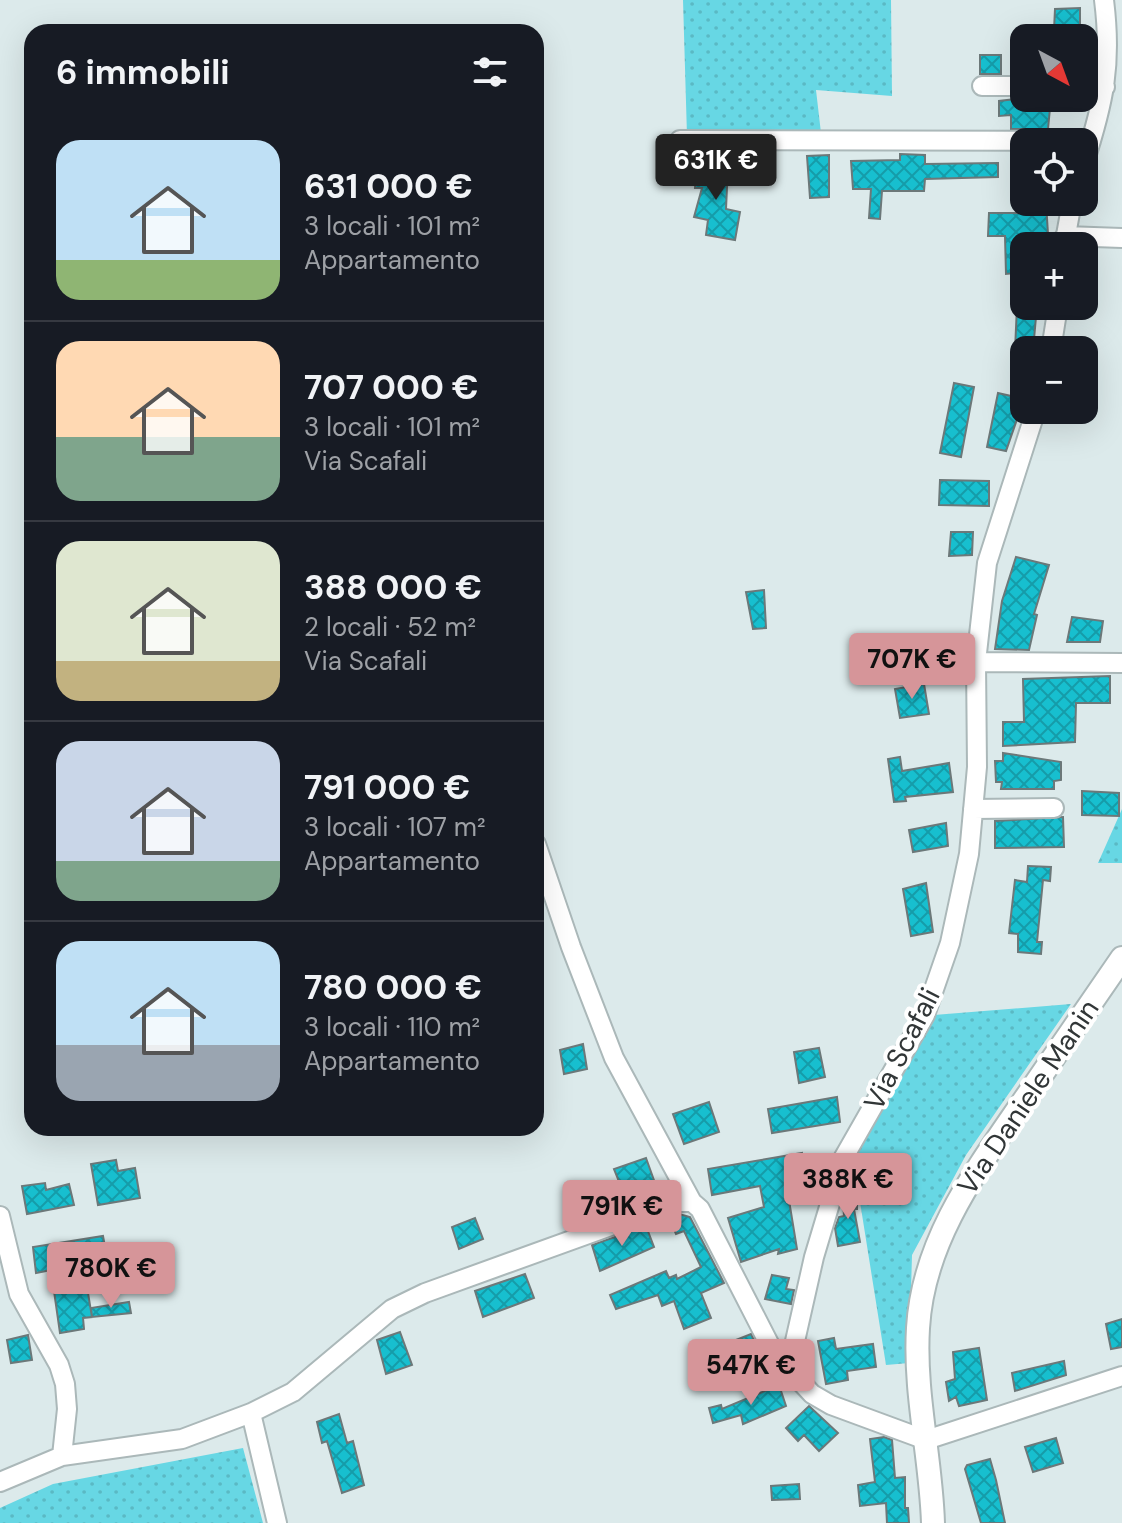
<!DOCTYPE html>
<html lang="it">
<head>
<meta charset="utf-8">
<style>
  body { margin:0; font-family:"DM Sans",sans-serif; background:#242831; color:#f1f3f6; height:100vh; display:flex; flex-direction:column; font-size:30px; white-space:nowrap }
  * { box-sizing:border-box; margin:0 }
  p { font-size:26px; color:#9ea1a6 }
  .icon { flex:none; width:44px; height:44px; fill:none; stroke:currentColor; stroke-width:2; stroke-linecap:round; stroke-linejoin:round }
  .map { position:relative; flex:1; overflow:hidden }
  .side { position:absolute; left:24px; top:24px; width:520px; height:1112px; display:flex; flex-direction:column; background:#171b24; border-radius:24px; box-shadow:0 8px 32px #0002 }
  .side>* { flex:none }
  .needle { width:52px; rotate:139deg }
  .fabs { position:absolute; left:1010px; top:24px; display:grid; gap:16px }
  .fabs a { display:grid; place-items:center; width:88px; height:88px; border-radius:16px; background:#171b24; box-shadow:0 8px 32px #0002; font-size:40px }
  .price { position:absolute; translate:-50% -68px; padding:0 18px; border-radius:8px; background:#d69599; color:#111; font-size:26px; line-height:52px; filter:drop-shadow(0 2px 4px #0008) }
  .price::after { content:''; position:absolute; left:50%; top:48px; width:24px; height:18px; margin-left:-12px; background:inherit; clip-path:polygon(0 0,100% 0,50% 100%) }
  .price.selected { background:#222; color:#fff }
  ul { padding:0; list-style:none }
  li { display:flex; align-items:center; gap:24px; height:200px; padding:0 32px }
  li+li { border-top:2px solid #363941 }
  li span { display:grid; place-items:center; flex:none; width:224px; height:160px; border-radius:24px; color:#555 }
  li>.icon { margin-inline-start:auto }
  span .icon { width:96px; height:96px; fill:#fffc; stroke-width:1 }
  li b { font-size:34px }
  h2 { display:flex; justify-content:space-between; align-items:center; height:96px; padding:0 32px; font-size:34px }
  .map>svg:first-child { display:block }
  .grass { fill:url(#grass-dots) }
  .building { fill:url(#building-cross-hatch); stroke:#6c7879; stroke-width:2 }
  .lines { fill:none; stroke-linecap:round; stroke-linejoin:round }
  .minor-casing { stroke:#abb8b9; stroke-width:22 }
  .major-casing { stroke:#abb8b9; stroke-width:26 }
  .minor { stroke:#fff; stroke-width:18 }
  .major { stroke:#fff; stroke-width:22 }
  .labels { text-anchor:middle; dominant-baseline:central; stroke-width:8; stroke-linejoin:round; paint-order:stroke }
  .street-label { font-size:28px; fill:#313637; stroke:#fff }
</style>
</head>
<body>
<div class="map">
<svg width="1122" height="1523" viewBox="0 0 1122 1523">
  <defs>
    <pattern id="grass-dots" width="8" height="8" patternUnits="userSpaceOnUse" patternTransform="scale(2)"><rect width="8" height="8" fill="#67d7e4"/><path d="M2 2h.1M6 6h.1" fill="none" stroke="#5ab9c4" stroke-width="1.8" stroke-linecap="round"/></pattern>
    <pattern id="building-cross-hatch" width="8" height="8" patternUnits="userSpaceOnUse" patternTransform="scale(2)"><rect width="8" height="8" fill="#17bfcf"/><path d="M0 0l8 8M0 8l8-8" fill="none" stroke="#159ca9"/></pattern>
  </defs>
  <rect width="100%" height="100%" fill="#dceaeb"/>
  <path class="grass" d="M683,0H891L892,96L816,90L821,133L687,136Z
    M1122,809V863H1098Z
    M1071,1004L966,1155L912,1255L909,1363L886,1365L853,1158L934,1015Z
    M243,1448L263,1523H0V1508L53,1484Z"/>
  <path class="building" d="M1080,8V31L1054,30L1055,9Z
    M980,55H1001V74H980Z
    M1024,98V106L1050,108L1048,129H1011V115L999,116V101Z
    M900,154L925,155V164L998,163V177L925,179L924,191H882L880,219L869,218L871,189H853L851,161L900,160Z
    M829,155V197L810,198L807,156Z
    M697,164L728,166L726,209L740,212L735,240L706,235L708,220L694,217L702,188H695Z
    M1023,202H1046L1048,234L1024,235V272L1006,274L1005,236H988L989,213H1022Z
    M1017,306H1037L1033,350H1015Z
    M954,383L974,387L961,457L940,453Z
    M998,393L1024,399L1006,451L987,447Z
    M940,480L989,481V506L939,505Z
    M951,532H973L972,555L949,556Z
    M1016,557L1049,565L1034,614L1037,615L1029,650L995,649L1002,601Z
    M764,590L766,628L753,629L746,592Z
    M1072,617L1103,621L1100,642H1067Z
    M1110,676V703H1076L1075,742L1003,746V722H1024L1023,679Z
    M924,684L929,714L900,718L895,689Z
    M1003,753L1061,762V780L1054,781V789H1001L1002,782H996L995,761H1003Z
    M900,757L902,771L949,763L953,792L905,797L906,801L894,802L888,759Z
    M1082,791L1119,793V816L1082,815Z
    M1063,817L1064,847L995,848V821Z
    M946,823L948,846L913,852L909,830Z
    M1028,866L1051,867L1050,881L1043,880L1037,942H1042L1041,954L1018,952V934L1009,933L1015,880L1027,882Z
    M926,883L933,932L911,936L903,889Z
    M583,1044L587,1069L564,1074L560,1050Z
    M819,1048L825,1077L799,1083L794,1052Z
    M837,1097L840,1122L772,1133L768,1109Z
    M709,1102L719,1132L684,1144L673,1114Z
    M802,1153L805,1185L787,1188L797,1249L778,1254L779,1249L741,1262L728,1218L764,1207L760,1186L712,1195L708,1169Z
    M646,1158L655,1183L636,1195L634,1191L624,1194L614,1169Z
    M116,1160L118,1171L135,1168L140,1198L98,1205L91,1164Z
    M45,1183L46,1190L69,1184L74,1205L27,1214L22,1186Z
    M850,1186V1190H857V1209H854L860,1242L838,1246L835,1228L839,1217L844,1216L843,1201Z
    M679,1214L690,1217L724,1283L701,1293L711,1318L684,1329L674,1301L662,1306L658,1295L616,1309L610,1295L666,1271L669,1278L676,1275L677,1279L701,1267L684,1231L676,1234L669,1218Z
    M475,1218L483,1239L459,1249L452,1227Z
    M646,1226L654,1247L600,1271L592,1245Z
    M103,1236L108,1263L84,1269L92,1317L83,1318L84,1329L60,1333L51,1270L36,1273L33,1247Z
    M525,1274L534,1298L483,1317L475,1291Z
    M772,1275L789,1278L786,1289L794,1290L791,1304L765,1299Z
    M129,1302L131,1313L92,1317L91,1308Z
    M1122,1319V1347L1111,1349L1106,1324Z
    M400,1332L412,1365L386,1374L377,1340Z
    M751,1334L762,1357L737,1366L728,1343Z
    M28,1335L32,1360L11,1363L7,1340Z
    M834,1338L836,1349L873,1344L876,1367L847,1371L848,1380L826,1384L818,1341Z
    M979,1348L987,1400L959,1406L956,1397L949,1401L946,1382L955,1379L953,1352Z
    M1064,1361L1066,1375L1015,1391L1012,1373Z
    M779,1385L786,1406L743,1424L741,1415L713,1423L709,1408L721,1405L722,1409Z
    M809,1406L838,1433L819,1451L804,1435L798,1441L786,1428Z
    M339,1414L347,1443L353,1441L364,1485L342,1493L327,1441L322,1443L317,1422Z
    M884,1437L892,1440L895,1478L905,1477V1508H908L909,1523H887L886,1503L860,1506L858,1485L875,1482L870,1439Z
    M1056,1438L1063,1463L1033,1472L1025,1447Z
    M990,1459L996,1480L1005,1523H981L965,1469L967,1465Z
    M799,1484L800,1499L772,1500L771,1486Z"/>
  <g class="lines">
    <defs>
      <path id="minor" d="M982,86H1024
        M1084,87H1105
        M680,140L1091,141
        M1084,163C1104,102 1112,64 1104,0
        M1065,236L1122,238
        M1064,246L1072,202
        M1051,350L1058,306
        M1036,410L987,563L976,662L977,767L969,854L950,943L925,1015L844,1157L814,1257L793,1350L799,1380L812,1394L831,1405L926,1440L1122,1376
        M976,662L1122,663
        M973,809L1054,808
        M536,844L571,947L614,1058L692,1202
        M0,1216L19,1294L59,1365L65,1384L67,1409L62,1456
        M251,1413L277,1523
        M0,1482L62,1456L182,1439L251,1413L293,1392L392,1309L425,1293L677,1202H692L700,1209L777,1359L799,1380"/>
      <path id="major" d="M933,1523C931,1458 914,1393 918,1328C923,1240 977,1169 1025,1099C1057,1052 1090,1005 1122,958"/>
    </defs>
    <use href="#minor" class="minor-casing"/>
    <use href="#major" class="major-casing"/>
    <use href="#minor" class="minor"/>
    <use href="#major" class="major"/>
  </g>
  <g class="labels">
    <g class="street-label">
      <text transform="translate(902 1049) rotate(-63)">Via Scafali</text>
      <text transform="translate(1028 1097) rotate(-56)">Via Daniele Manin</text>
    </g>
  </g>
</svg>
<div class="fabs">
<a><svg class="needle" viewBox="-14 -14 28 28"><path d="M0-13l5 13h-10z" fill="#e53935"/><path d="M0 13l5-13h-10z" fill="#9ea1a6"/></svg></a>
<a><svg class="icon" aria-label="locate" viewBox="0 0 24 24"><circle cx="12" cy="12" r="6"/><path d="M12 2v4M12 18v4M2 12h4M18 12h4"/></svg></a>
<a>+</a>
<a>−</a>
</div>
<b class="price selected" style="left:716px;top:202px">631K €</b>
<b class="price" style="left:912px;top:701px">707K €</b>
<b class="price" style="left:848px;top:1221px">388K €</b>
<b class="price" style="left:622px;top:1248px">791K €</b>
<b class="price" style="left:111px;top:1310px">780K €</b>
<b class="price" style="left:751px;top:1407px">547K €</b>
<section class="side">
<h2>6 immobili<svg class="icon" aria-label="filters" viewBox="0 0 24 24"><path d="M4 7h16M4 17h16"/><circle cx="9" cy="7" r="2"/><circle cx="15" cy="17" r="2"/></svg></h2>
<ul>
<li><span style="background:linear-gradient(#bfe0f5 75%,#8fb573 0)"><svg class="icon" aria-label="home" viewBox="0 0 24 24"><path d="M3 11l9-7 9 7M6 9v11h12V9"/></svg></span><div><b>631 000 €</b><p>3 locali · 101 m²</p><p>Appartamento</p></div></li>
<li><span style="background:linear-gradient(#ffd9b3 60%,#7fa58c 0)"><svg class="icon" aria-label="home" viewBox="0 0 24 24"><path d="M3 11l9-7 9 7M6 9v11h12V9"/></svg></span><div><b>707 000 €</b><p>3 locali · 101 m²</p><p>Via Scafali</p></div></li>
<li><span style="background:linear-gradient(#dfe7d0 75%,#c2b280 0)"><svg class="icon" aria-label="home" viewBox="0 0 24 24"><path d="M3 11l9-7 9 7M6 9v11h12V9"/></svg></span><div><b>388 000 €</b><p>2 locali · 52 m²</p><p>Via Scafali</p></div></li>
<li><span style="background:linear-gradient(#c9d6e8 75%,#7fa58c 0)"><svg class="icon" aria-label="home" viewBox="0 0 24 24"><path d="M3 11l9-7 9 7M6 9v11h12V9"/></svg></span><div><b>791 000 €</b><p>3 locali · 107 m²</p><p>Appartamento</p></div></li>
<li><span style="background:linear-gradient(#bfe0f5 65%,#9aa5b1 0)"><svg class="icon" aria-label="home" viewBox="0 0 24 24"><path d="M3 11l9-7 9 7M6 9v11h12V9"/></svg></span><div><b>780 000 €</b><p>3 locali · 110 m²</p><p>Appartamento</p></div></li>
</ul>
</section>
</div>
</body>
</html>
